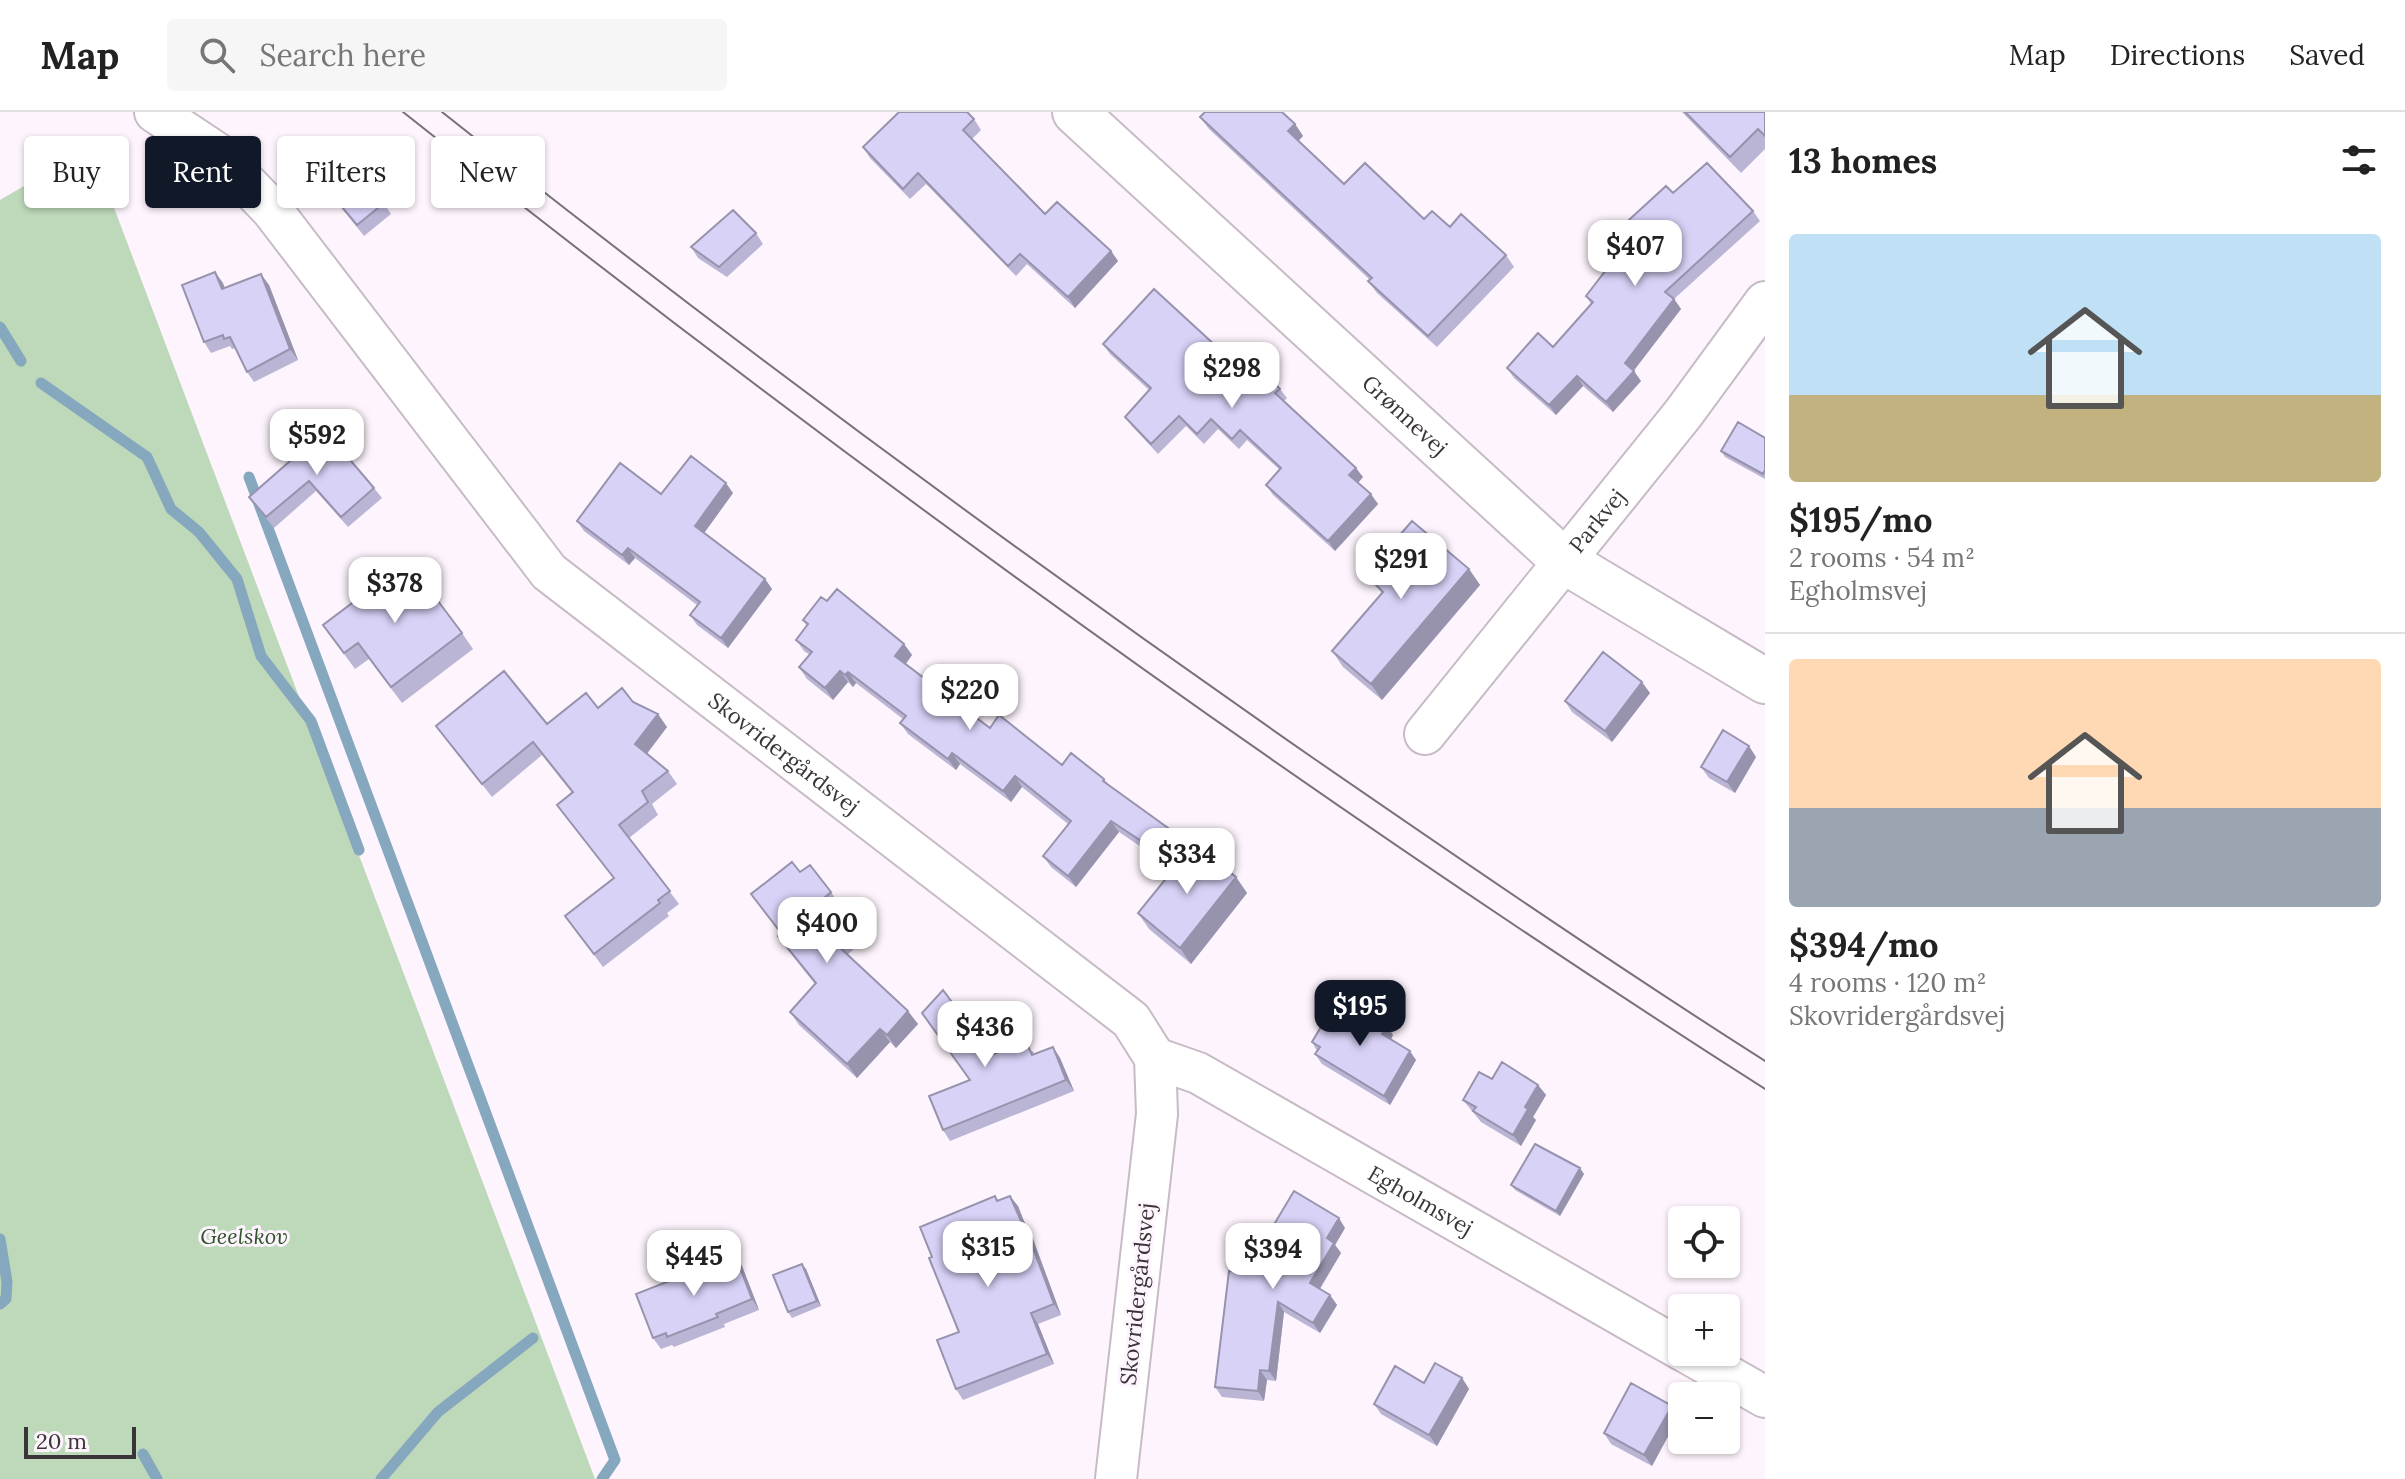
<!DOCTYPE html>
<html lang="en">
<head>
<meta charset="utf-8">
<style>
  body { margin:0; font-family:Lora,serif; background:#f6f6f6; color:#222; height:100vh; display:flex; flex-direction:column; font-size:30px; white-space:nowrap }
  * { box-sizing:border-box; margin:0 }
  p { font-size:26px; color:#767676 }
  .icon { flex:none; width:44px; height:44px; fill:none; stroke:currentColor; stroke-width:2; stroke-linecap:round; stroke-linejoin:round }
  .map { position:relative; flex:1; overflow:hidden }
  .drawer { display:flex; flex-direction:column; background:#fff; width:640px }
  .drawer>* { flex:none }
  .guide { position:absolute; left:24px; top:24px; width:760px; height:72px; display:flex; gap:16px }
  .controls { position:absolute; left:1668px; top:1094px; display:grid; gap:16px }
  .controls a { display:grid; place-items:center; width:72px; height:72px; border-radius:8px; background:#fff; box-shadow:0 2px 6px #0004; font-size:40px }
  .scale { position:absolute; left:24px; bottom:20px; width:112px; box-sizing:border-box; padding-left:8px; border:4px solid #3a3539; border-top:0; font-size:22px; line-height:28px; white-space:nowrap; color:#3a3539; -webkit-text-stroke:6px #fef4fd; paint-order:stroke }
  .price { position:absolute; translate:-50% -68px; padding:0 18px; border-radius:16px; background:#fff; color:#222; font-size:26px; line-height:52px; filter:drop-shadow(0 2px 4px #0008) }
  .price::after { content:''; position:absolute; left:50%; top:48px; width:24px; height:18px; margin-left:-12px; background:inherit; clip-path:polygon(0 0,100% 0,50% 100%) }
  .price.active { background:#111827; color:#fff }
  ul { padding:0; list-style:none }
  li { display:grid; align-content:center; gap:16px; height:424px; padding:0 24px }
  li+li { border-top:2px solid #e0e0e0 }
  li span { display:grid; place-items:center; height:248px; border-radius:8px; color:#555 }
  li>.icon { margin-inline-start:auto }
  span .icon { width:144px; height:144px; fill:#fffc; stroke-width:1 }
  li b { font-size:34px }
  h2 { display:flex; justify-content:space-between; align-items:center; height:96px; padding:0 24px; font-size:34px }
  .pill { padding:0 28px; border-radius:8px; background:#fff; box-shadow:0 2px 6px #0004; font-size:28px; line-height:72px }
  .pill.active { background:#111827; color:#fff }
  header { display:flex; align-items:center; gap:48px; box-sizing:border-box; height:112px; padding:0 40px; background:#fff; border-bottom:2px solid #e0e0e0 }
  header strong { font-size:38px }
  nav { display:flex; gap:44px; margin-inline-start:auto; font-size:28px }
  .search { width:560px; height:72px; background:#f6f6f6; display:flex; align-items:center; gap:20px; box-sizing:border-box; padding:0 28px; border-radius:8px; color:#767676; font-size:30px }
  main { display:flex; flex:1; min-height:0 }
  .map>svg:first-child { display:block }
  .green { fill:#bed8ba }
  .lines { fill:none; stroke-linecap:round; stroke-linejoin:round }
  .stream { stroke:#86a8bf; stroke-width:11 }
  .street-casing { stroke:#c7bbc6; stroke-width:44 }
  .secondary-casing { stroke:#c7bbc6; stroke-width:48 }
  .street { stroke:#fff; stroke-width:40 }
  .secondary { stroke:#fff; stroke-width:44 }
  .tram { stroke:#787177; stroke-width:2 }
  .wall { fill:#bab5d4 }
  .shaded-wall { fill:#9793ad }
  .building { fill:#d8d2f7; stroke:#9793ad; stroke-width:2 }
  .labels { text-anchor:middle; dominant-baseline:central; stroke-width:6; stroke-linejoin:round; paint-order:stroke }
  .street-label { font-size:22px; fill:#3a3539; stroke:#fef4fd }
  .park-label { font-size:22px; font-style:italic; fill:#2f552b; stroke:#fef4fd }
</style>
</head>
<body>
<header>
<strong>Map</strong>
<div class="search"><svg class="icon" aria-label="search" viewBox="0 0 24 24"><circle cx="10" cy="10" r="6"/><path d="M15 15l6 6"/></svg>Search here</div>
<nav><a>Map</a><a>Directions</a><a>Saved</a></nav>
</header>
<main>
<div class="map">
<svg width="1765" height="1367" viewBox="0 0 1765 1367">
  <rect width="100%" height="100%" fill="#fef4fd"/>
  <path class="green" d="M91,35L595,1367H0V88Z"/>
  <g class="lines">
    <path class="stream" d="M0,215L21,249
      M41,271L147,345L171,397L199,420L237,467L261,544L311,609L359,738
      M249,365L615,1348L602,1367
      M0,1127L7,1170L6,1187L0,1192
      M143,1342L157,1367
      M381,1367L438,1300L533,1226"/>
    <defs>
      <g id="street">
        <path id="s1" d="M155,0L218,42L272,98L549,460L1131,908L1155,946L1157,1002L1116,1367"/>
        <path id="s2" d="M1425,622L1683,302L1765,190"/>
        <path id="s3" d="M1155,946L1198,961L1682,1238"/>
        <path d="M1686,1240L1765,1285"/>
      </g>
      <g id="secondary">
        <path id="s4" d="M1075,0L1564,449L1765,569"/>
      </g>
    </defs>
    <use href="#street" class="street-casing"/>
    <use href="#secondary" class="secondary-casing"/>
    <use href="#street" class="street"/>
    <use href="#secondary" class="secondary"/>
    <path class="tram" d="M403,0C841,347 1294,676 1765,977
      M442,0C726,225 1018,441 1316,648C1464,750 1613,852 1765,949"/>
  </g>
  <path class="wall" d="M1682,0H1765V37L1741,61Z
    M1200,5L1295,12L1303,24L1298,29L1344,72L1424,107L1450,115L1506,143L1514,155L1437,235L1377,181L1368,169L1370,168L1209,17Z
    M974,7L981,18L972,27L1045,102L1111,139L1118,149L1075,196L1027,152L1016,164L926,72L910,87L870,46L863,35Z
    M326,76L384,91L391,102L364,124Z
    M1673,81L1753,99L1760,109L1674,187L1681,197L1633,259L1641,269L1613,300L1583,274L1556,303L1514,266L1507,256L1553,235L1591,192L1586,184L1627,130L1618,118Z
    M756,121L763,132L727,165L698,146L691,135Z
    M215,160L225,176L269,173L298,248L254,270L247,260L235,236L232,237L230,234L211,241L204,230Z
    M1103,232L1229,246L1280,277L1287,286L1284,289L1363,365L1358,371L1378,392L1335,439L1273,383L1266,373L1280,358L1247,328L1239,337L1218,317L1204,332L1186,314L1158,342L1132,314L1125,305L1149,278L1110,242Z
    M339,306L346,317L347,344L374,376L382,386L348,415L316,379L274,416L249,385Z
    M1765,326V367L1725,345L1721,339Z
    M733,381L704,421L765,467L772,477L728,536L697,513L690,503L697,493L635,446L629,453L584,419L577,409L661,382Z
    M1374,453L1469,457L1480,473L1382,588L1343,555L1332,539L1382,481L1376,473L1383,465Z
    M827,489L904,532L912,543L906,552L990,616L1062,653L1104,667L1108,672L1183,732L1168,753L1119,720L1076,775L1051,755L1043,744L1068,712L1022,675L1011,690L960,652L956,658L908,622L900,611L903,607L856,571L853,575L848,570L833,588L807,567L799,555L810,543L804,539L796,528L807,514L803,508Z
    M323,513L462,521L473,537L402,591L369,547L355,557Z
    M1650,581L1612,630L1572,600L1565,589Z
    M633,590L667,615L647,642L668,659L677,672L652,692L658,703L629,726L679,792L667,801L669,804L603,855L565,804L614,766L557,693L572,681L542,643L492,685L436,614L547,612L598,596Z
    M1756,645L1735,681L1709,666L1701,655Z
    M800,760L831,780L840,794L832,801L856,835L847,843L918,912L896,936L890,930L857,966L799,913L790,900L815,872L788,838L778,824L781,822L751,782Z
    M1236,765L1247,781L1191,852L1149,817L1138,801Z
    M1342,898L1393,923L1391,928L1416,948L1390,993L1322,952L1315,942L1317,939L1312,930Z
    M1053,935L1060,946L1074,979L950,1029L943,1018L970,968L991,943L1033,939L1034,942Z
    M1492,967L1538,973L1546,983L1533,1005L1536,1008L1521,1034L1481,1010L1463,988Z
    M1584,1062L1560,1104L1515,1078L1511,1073Z
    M995,1084L998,1088L1018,1094L1025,1112L1030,1119L1061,1203L1038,1212L1054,1252L963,1288L956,1277L959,1220L932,1145Z
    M1345,1116L1335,1133L1341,1141L1320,1177L1330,1183L1337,1193L1320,1221L1284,1200L1276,1269L1267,1268L1264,1289L1222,1285L1215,1275L1245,1161Z
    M742,1154L759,1198L724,1212L725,1215L674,1235L672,1233L661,1237L653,1226Z
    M806,1157L821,1194L792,1206L788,1200Z
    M1462,1266L1469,1277L1437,1334L1381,1302L1374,1292L1424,1271Z
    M1672,1294L1679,1304L1652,1354L1611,1332L1604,1321Z"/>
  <path class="shaded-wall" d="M1295,12L1303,24L1296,31L1288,19Z
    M1111,139L1118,149L1075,196L1068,185Z
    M215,160L223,171L229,188L222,177Z
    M261,162L269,173L298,248L290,237Z
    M1674,187L1681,197L1632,261L1625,251Z
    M1634,259L1641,269L1613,300L1606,290Z
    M1577,264L1583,274L1556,303L1549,293Z
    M339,306L346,317L347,346L339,335Z
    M1356,356L1363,365L1356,373L1349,363Z
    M726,371L733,381L702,424L695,414Z
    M1371,382L1378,392L1335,439L1328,429Z
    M628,436L635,446L629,453L622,443Z
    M1469,457L1480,473L1382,588L1371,572Z
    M765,467L772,477L728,536L721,526Z
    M904,532L912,543L903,555L895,544Z
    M840,559L848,570L833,588L825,576Z
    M848,560L856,571L853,575L845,563Z
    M1642,570L1650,581L1612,630L1605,619Z
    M658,602L667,615L644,645L635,632Z
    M1749,634L1756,645L1735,681L1727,670Z
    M952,641L960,652L956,658L948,647Z
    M1015,664L1022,675L1011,690L1003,679Z
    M1111,709L1119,720L1076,775L1068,764Z
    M1175,721L1183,732L1168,753L1161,742Z
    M1236,765L1247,781L1191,852L1180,836Z
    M908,899L918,912L896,936L887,923Z
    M1387,914L1393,923L1388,932L1382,922Z
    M880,917L890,930L857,966L847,952Z
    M1053,935L1060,946L1074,979L1066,968Z
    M1410,939L1416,948L1390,993L1384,984Z
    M1538,973L1546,983L1533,1005L1536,1008L1521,1034L1513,1023L1525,995Z
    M1580,1056L1584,1062L1560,1104L1556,1099Z
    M1010,1084L1018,1094L1025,1112L1030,1119L1061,1203L1054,1192Z
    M1339,1106L1345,1116L1335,1133L1341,1141L1317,1181L1310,1171L1327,1126Z
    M735,1143L742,1154L759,1198L752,1187Z
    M802,1152L806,1157L821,1194L817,1189Z
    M1330,1183L1337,1193L1320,1221L1313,1211Z
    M1278,1190L1284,1200L1276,1269L1269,1259Z
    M1031,1201L1038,1212L1054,1252L1047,1242Z
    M1260,1258L1267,1268L1264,1289L1258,1279Z
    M1462,1266L1469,1277L1437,1334L1429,1323Z
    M1672,1294L1679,1304L1652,1354L1644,1343Z"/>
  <path class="building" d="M899,0H967L974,7L963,18L1045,102L1057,90L1111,139L1068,185L1020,142L1008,154L918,61L903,77L863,35Z
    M1205,0H1282L1295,12L1288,19L1344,72L1365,51L1424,107L1432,99L1450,115L1461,102L1506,143L1428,224L1368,169L1372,166L1200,5Z
    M1685,0H1765V24L1758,17L1730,45Z
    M1707,51L1753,99L1665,180L1674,187L1625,251L1634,259L1606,290L1577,264L1549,293L1507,256L1538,221L1553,235L1593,190L1586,184L1629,128L1618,118L1666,74L1673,81Z
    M353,53L384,91L357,113L326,76Z
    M733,98L756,121L719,155L691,135Z
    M215,160L222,177L261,162L290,237L247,260L230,225L224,227L223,223L204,230L182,173Z
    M1154,177L1229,246L1238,236L1280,277L1275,281L1356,356L1349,363L1371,382L1328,429L1266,373L1281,356L1240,318L1232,327L1211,307L1197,322L1179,304L1151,332L1125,305L1151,276L1103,232Z
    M339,306V335L374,376L341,405L309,369L266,405L249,385Z
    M1738,310L1765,326V358L1763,362L1721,339Z
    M691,344L726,371L695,414L765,467L721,526L690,503L700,490L628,436L622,443L577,409L620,351L661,382Z
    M1412,409L1469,457L1371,572L1332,539L1383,480L1376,473L1385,463L1374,453Z
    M408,449L462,521L391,575L358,531L344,541L323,513Z
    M837,477L904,532L895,544L990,616L999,603L1062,653L1071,641L1104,667L1103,669L1175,721L1161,742L1111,709L1068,764L1043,744L1071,709L1015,664L1003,679L952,641L948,647L900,611L906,604L848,560L845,563L840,559L825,576L799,555L812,540L796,528L808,512L803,508L821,485L827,489Z
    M1603,540L1642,570L1605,619L1565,589Z
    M504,559L547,612L586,581L598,596L622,576L633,590L658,602L635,632L668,659L642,679L648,690L619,713L670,779L658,788L660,791L594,842L565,804L614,766L557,693L573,680L533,630L482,672L436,614Z
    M1723,618L1749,634L1727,670L1701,655Z
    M1194,732L1236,765L1180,836L1138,801Z
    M792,750L800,760L810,753L831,780L823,787L847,822L835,831L908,899L887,923L880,917L847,952L790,900L816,871L778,824L781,821L751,782Z
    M943,878L991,943L1026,929L1032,943L1053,935L1066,968L943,1018L929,984L970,968L922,901Z
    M1346,890L1387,914L1382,922L1410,939L1384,984L1315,942L1320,935L1312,930L1334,893L1342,898Z
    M1502,950L1538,973L1525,995L1528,997L1513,1023L1473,999L1476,995L1463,988L1479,960L1492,967Z
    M1535,1032L1580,1056L1556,1099L1511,1073Z
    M1294,1079L1339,1106L1327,1126L1334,1131L1310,1171L1330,1183L1313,1211L1278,1190L1269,1259L1260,1258L1258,1279L1215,1275L1229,1159L1245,1161Z
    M995,1084L997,1089L1010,1084L1021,1109H1023L1054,1192L1031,1201L1047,1242L956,1277L937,1228L959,1220L929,1146L932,1145L920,1115Z
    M735,1143L752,1187L716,1202L718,1205L667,1225L666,1221L653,1226L636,1182Z
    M802,1152L817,1189L788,1200L773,1163Z
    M1435,1251L1462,1266L1429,1323L1374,1292L1395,1254L1424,1271Z
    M1631,1271L1672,1294L1644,1343L1604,1321Z"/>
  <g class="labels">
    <g class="street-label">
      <text stroke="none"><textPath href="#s4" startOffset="448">Grønnevej</textPath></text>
      <text stroke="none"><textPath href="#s2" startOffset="274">Parkvej</textPath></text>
      <text stroke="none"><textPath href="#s1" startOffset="906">Skovridergårdsvej</textPath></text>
      <text stroke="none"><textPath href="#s3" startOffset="302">Egholmsvej</textPath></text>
      <text transform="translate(1137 1182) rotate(-84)">Skovridergårdsvej</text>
    </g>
    <g class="park-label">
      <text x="244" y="1124">Geelskov</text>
    </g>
  </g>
</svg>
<div class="controls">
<a><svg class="icon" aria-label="locate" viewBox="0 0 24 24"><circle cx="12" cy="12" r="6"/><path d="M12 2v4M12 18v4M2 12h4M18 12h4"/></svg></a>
<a>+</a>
<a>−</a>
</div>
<div class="scale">20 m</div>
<b class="price" style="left:1635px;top:176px">$407</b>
<b class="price" style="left:1232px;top:298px">$298</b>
<b class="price" style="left:317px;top:365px">$592</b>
<b class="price" style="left:1401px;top:489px">$291</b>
<b class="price" style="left:395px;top:513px">$378</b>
<b class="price" style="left:970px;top:620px">$220</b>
<b class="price" style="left:1187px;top:784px">$334</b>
<b class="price" style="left:827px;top:853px">$400</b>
<b class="price active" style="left:1360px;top:936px">$195</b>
<b class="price" style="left:985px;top:957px">$436</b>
<b class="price" style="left:988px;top:1177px">$315</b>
<b class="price" style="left:1273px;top:1179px">$394</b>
<b class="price" style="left:694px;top:1186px">$445</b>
<div class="guide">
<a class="pill">Buy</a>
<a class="pill active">Rent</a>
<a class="pill">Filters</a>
<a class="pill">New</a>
</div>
</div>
<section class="drawer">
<h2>13 homes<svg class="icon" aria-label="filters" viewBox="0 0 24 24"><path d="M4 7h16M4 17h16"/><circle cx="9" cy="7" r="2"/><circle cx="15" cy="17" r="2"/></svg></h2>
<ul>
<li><span style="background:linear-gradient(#bfe0f5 65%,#c2b280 0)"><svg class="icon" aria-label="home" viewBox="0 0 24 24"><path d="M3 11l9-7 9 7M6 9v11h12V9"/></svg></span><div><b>$195/mo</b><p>2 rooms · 54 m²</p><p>Egholmsvej</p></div></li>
<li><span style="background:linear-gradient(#ffd9b3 60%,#9aa5b1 0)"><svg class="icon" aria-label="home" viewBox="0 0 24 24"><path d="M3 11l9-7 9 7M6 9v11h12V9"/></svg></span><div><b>$394/mo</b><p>4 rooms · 120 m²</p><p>Skovridergårdsvej</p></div></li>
</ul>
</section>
</main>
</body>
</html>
